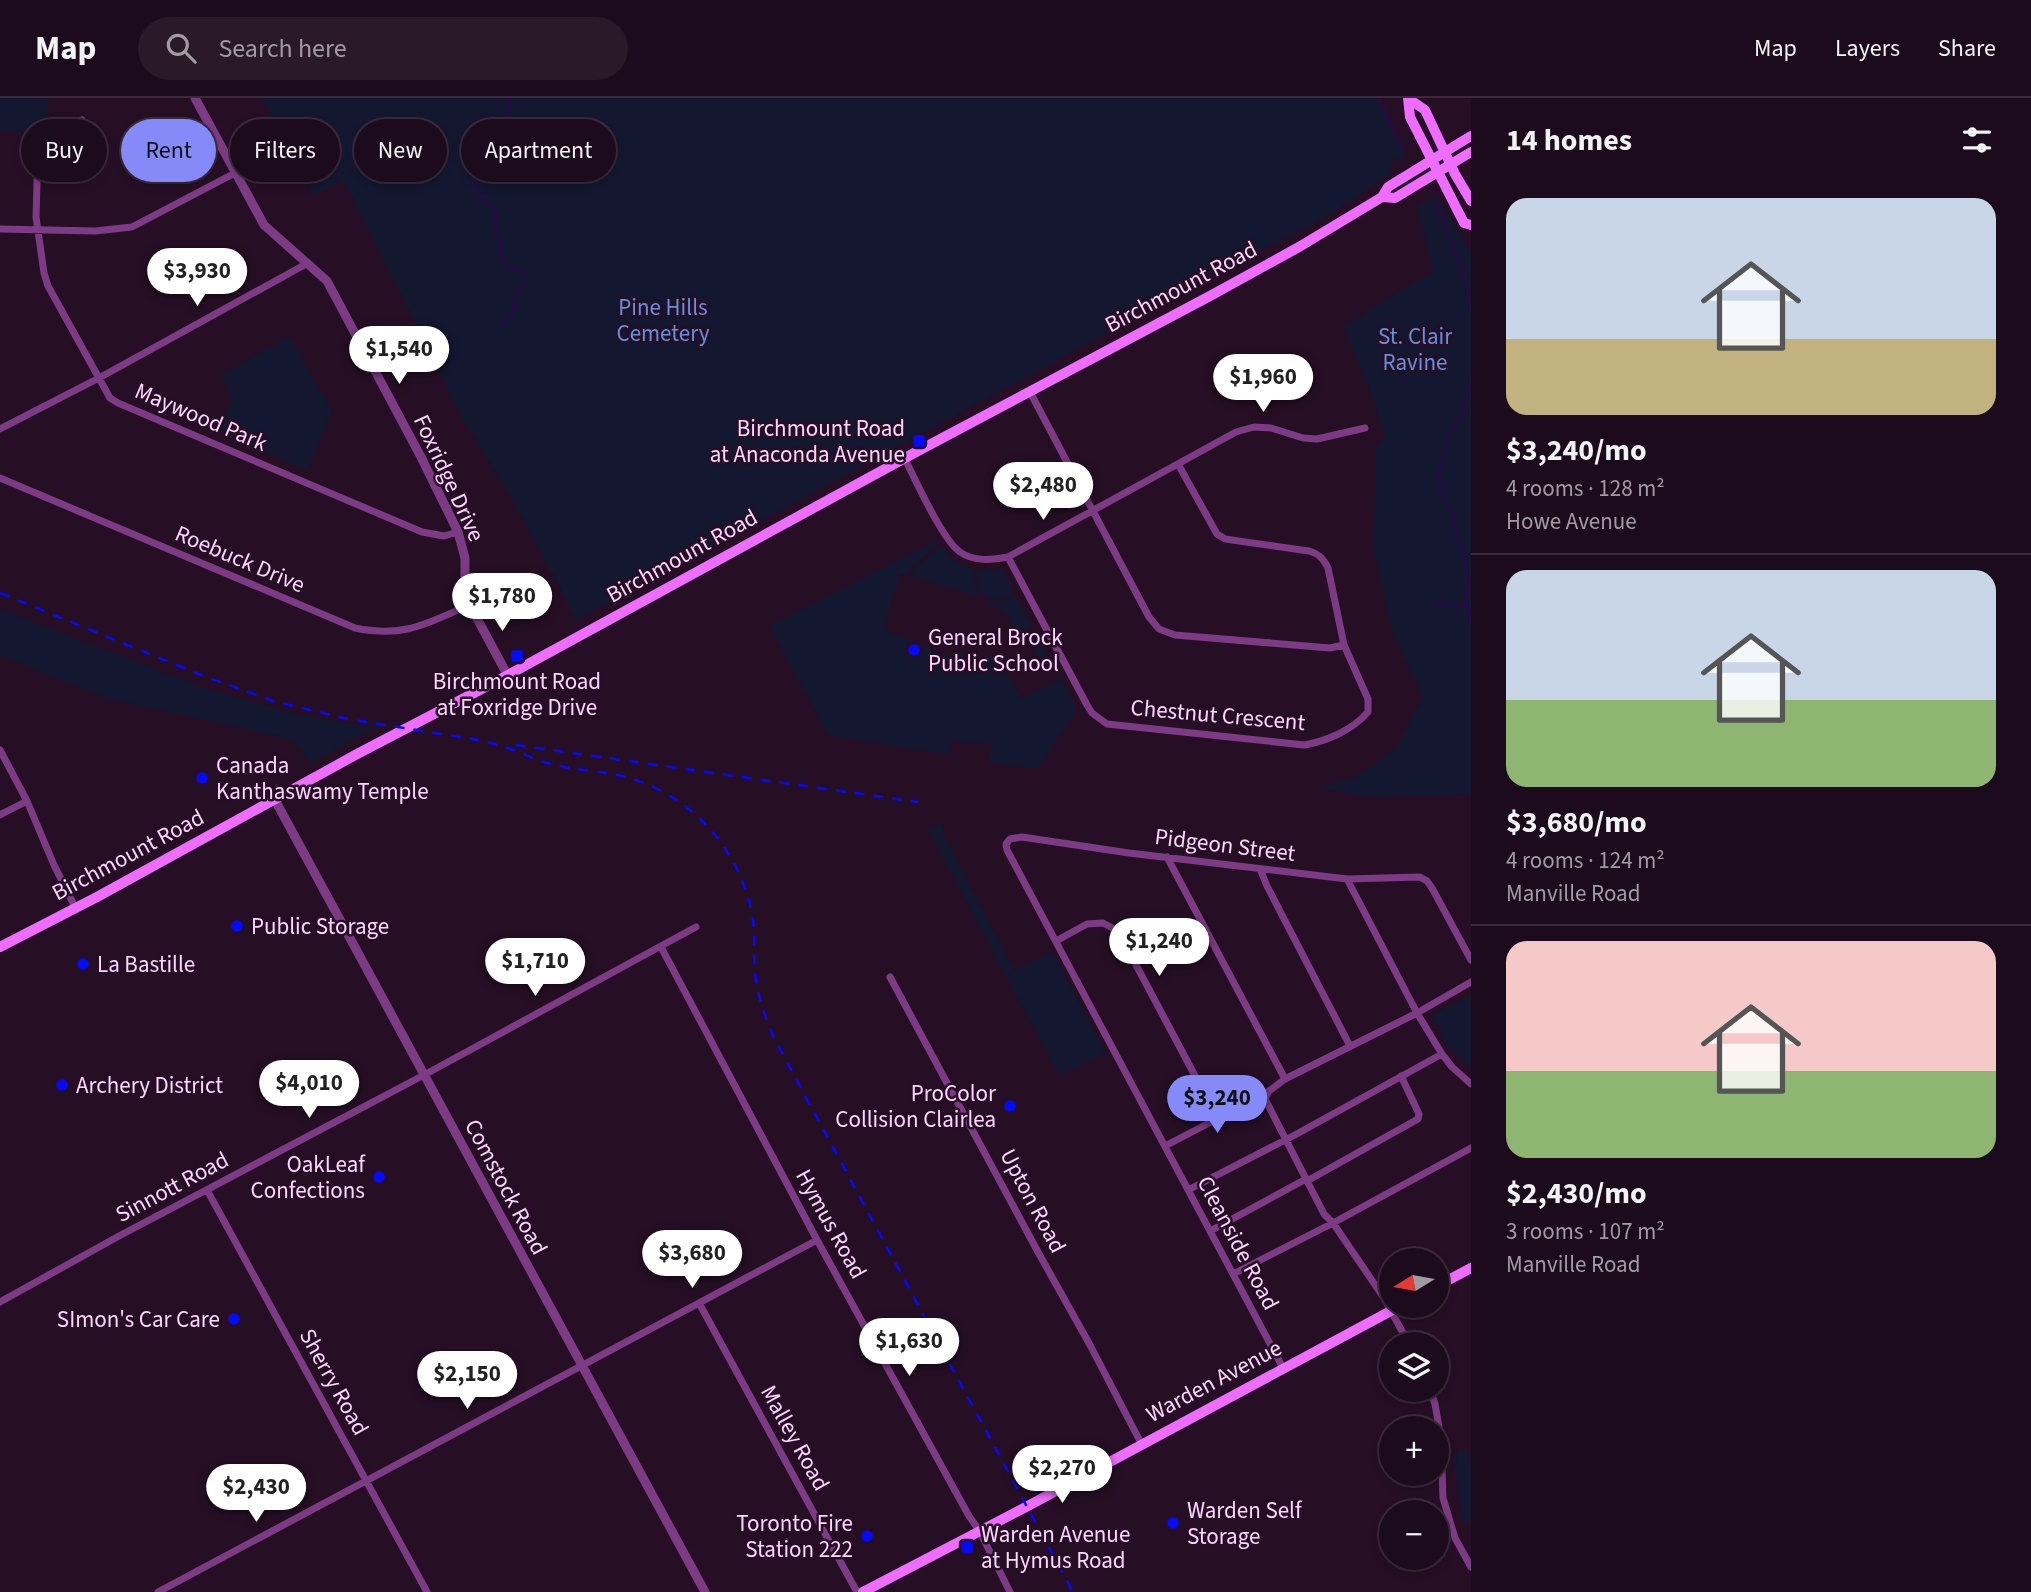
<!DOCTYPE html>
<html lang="en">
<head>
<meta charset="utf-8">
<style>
  body { margin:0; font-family:"Source Sans 3",sans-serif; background:#291929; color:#f1f3f6; height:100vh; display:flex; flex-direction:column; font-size:26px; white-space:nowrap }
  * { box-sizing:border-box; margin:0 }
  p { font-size:23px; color:#a09ba3 }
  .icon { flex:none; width:38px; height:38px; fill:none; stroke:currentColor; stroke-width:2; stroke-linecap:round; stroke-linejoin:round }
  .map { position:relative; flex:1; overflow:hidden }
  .sheet { display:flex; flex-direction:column; background:#1c0b1c; width:560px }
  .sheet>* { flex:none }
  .top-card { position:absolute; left:21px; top:21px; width:665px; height:63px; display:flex; gap:14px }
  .needle { width:46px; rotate:259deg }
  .controls { position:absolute; left:1379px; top:1150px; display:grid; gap:14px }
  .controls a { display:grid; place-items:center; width:70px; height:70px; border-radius:50%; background:#1c0b1c; box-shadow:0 4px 10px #0003,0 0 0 2px #3a2b3b; font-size:35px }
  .price { position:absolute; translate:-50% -60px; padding:0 16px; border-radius:24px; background:#fff; color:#222; font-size:23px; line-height:46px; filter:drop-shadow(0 2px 4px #0008) }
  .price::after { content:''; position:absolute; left:50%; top:42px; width:21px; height:16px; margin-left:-10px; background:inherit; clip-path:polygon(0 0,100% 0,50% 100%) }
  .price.current { background:#868af9; color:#111 }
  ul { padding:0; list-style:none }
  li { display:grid; align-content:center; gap:14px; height:371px; padding:0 35px }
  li+li { border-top:2px solid #3a2b3b }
  li span { display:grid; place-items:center; height:217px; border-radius:21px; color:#555 }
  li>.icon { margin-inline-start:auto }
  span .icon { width:126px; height:126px; fill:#fffc; stroke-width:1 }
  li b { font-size:30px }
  h2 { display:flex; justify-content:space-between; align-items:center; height:84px; padding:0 35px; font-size:30px }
  .chip { padding:0 24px; border-radius:32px; background:#1c0b1c; box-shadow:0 4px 10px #0003,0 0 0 2px #3a2b3b; font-size:24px; line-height:63px }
  .chip.current { background:#868af9; color:#111 }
  header { display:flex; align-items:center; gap:42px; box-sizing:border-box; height:98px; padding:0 35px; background:#1c0b1c; border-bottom:2px solid #3a2b3b }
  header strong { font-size:33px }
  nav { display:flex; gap:38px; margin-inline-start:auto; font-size:24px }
  .search { width:490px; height:63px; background:#291929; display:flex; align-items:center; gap:18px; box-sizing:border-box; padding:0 24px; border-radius:38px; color:#a09ba3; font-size:26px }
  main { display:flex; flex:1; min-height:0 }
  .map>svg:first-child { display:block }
  .green { fill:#131730 }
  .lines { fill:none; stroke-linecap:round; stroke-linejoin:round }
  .stream { stroke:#280b44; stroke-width:2.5 }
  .minor { stroke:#7e3b85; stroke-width:7 }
  .tertiary { stroke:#7e3b85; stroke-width:9 }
  .secondary { stroke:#ef6dfe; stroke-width:10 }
  .rail { stroke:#030afd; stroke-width:2.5; stroke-dasharray:10 9; stroke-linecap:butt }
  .poi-dot { fill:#030afd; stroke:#260f25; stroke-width:2.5 }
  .labels { text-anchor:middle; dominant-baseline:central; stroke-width:5; stroke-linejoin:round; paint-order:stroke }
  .street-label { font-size:23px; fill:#fed5ff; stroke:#260f25 }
  .park-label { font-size:23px; fill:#6191df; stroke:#260f25 }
  .poi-label { font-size:23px; fill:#fed5ff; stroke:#260f25; text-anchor:start }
</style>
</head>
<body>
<header>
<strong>Map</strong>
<div class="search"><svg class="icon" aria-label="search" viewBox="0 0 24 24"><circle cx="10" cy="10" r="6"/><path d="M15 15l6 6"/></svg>Search here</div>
<nav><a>Map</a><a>Layers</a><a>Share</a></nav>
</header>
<main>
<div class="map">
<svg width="1471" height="1494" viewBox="0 0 1471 1494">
  <rect width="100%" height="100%" fill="#260f25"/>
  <path class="green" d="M0,0H48L47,17L31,32L0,34Z
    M262,0H1376L1406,58L1404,61L1399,62L1394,59L1389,77L1385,80L1321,122L1235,166L577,522L512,401L461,318L344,83L313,98Z
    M1435,97L1471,154V696L1370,699L1318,690L1357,678L1396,650L1423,600L1392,533L1374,450L1376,350L1385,339L1373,300L1343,228L1433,173L1417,108Z
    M289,238L332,313L307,372L217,333L232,301L221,277Z
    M939,441L941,444L911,470L907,478L900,476L883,531L956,561L961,553L979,561L994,557L1022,600L1061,581L1077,611L1038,671L988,663L993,647L952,642L948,656L828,637L770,528Z
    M943,447C950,462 959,466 974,472C973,484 976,490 983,500L911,478L918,467Z
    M977,472H1002L1014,496C994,507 973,498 977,472Z
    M1016,498L1032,528L1016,538L1009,531L1013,526L1008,523L1010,518L987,504L989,502L1000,504Z
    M0,511L212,593L302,617L375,630L311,665L291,641L107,600L0,557Z
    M1037,537L1053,567L1045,572L1029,542Z
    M942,726L945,739L1014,872L1053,855L1106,955L1060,978L927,730Z
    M1471,897V971L1449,948L1431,918Z
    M1468,1352L1471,1366V1423L1463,1425L1453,1355Z"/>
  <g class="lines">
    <path class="stream" d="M1378,0L1404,52
      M0,1L1,0
      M1436,107C1449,141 1467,175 1471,211
      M502,226L513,214L514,202L524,186L525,179L522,173L507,169L502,164L501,144L495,128L496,114L476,92L472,82L483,64L498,48L503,25L509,12L508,0
      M1471,283L1463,315L1449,336L1438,376L1441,393L1453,419L1469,483V489L1465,496L1471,527
      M1433,507L1441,505L1466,508"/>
    <path class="minor" d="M82,22C65,29 48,34 38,51L36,119L44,175L48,188L110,300L118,305L422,434L444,438L458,434
      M0,131L95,133L132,129L235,75
      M1030,294L1149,519L1159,531L1175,537L1330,550L1344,547
      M0,331L99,280L308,165
      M905,361C915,381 943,443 960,454C974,464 992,462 1008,459L1236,334L1254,329L1271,330L1303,340L1317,341L1365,330
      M0,380L355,530C404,540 426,526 469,507
      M1008,459L1087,607L1092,615L1107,626L1304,647C1328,643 1352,632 1368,614V601L1344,547L1328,470C1323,460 1319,456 1309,453L1225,441L1217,436L1178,366
      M0,652L27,703L54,767L75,809
      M0,717L27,703
      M1167,759L1285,981
      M1260,771L1267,788L1350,948
      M1347,781L1417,915L1442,956L1452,969L1471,986
      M1056,843L1087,826L1103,825L1118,833L1218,1021
      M661,849L817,1142L969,1418L979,1432L1010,1494
      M890,879L1038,1154L1090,1247L1141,1345
      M1165,1048L1259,999L1265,1001
      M1307,1083L1418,1021L1419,1016L1401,978
      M207,1092L427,1494
      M1188,1092L1293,1038L1442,956
      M1210,1133L1306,1081
      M1233,1176L1333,1125L1471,1050
      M0,1204L119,1138L424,977L696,829
      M699,1205L857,1494
      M1409,1246L1384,1200L1333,1125L1324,1116L1265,1001L1269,993L1285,981L1417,915L1471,884
      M1283,1270L1007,752L1006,746L1010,741L1022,739L1129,755L1347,781L1420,779L1427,783L1432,790L1471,862
      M1430,1292L1435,1306L1441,1341L1443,1400L1455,1440L1471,1469
      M158,1494L817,1142"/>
    <path class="tertiary" d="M195,0L264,127L327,183L421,359L458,434L465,460V498L508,578
      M275,702L705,1494"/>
    <path class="secondary" d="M1408,0L1410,19L1464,125L1471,127
      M1409,1L1425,12L1455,76L1471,103
      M1382,99L1395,100L1471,54
      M0,849L97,799L359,655L497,583L916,354L1210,198L1299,149L1382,99L1388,89L1471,38
      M1437,1188L1471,1170
      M863,1494L1026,1409L1400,1208"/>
    <path class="rail" d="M0,495L206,579L277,604L348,621L478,642
      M469,640C483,643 497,646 510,651C525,656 540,664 555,667C580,673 605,673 629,680C691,698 736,748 751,810C756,832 753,852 755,874C757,897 765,919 774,940L1073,1494
      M516,647L918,704"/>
  </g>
  <g class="poi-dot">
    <rect x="912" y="336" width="14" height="14" rx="3.5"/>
    <circle cx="914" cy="552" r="7"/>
    <rect x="510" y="551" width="14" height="14" rx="3.5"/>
    <circle cx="202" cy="680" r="7"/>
    <circle cx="237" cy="828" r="7"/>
    <circle cx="83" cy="866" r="7"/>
    <circle cx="62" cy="987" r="7"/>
    <circle cx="1010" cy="1008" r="7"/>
    <circle cx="379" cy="1079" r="7"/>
    <circle cx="234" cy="1221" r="7"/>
    <circle cx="1173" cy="1425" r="7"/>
    <circle cx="867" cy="1438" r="7"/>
    <rect x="960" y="1442" width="14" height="14" rx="3.5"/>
  </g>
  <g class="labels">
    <g class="street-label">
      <text transform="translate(1181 189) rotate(-28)">Birchmount Road</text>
      <text transform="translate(201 319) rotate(23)">Maywood Park</text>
      <text transform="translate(449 380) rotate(65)">Foxridge Drive</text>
      <text transform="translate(682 458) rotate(-29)">Birchmount Road</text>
      <text transform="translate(240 461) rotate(23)">Roebuck Drive</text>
      <text transform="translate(1218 617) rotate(5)">Chestnut Crescent</text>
      <text transform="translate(1225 747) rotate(7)">Pidgeon Street</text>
      <text transform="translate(128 757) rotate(-28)">Birchmount Road</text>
      <text transform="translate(172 1089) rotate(-28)">Sinnott Road</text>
      <text transform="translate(506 1089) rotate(62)">Comstock Road</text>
      <text transform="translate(1033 1103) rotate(62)">Upton Road</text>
      <text transform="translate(831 1126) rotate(61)">Hymus Road</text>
      <text transform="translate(1238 1145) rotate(62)">Cleanside Road</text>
      <text transform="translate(1214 1283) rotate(-28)">Warden Avenue</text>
      <text transform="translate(334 1284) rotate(61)">Sherry Road</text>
      <text transform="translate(795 1340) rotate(61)">Malley Road</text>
    </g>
    <g class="park-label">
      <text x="663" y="209">Pine Hills<tspan x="663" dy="26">Cemetery</tspan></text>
      <text x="1415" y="238">St. Clair<tspan x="1415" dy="26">Ravine</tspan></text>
    </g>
    <g class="poi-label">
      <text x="905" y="330" text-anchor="end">Birchmount Road<tspan x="905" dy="26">at Anaconda Avenue</tspan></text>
      <text x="928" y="539">General Brock<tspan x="928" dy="26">Public School</tspan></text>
      <text x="517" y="583" text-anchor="middle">Birchmount Road<tspan x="517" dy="26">at Foxridge Drive</tspan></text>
      <text x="216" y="667">Canada<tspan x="216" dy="26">Kanthaswamy Temple</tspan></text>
      <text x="251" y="828">Public Storage</text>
      <text x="97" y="866">La Bastille</text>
      <text x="76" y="987">Archery District</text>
      <text x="996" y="995" text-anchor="end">ProColor<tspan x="996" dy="26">Collision Clairlea</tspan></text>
      <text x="365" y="1066" text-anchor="end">OakLeaf<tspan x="365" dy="26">Confections</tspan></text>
      <text x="220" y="1221" text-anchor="end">SImon's Car Care</text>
      <text x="1187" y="1412">Warden Self<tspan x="1187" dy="26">Storage</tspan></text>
      <text x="853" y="1425" text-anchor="end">Toronto Fire<tspan x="853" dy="26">Station 222</tspan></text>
      <text x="981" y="1436">Warden Avenue<tspan x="981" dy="26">at Hymus Road</tspan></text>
    </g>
  </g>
</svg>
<div class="controls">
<a><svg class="needle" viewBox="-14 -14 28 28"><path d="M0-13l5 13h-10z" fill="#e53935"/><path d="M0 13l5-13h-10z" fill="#a09ba3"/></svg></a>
<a><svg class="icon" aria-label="layers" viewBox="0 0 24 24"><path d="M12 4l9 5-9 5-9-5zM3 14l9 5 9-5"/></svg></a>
<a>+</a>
<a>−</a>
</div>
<b class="price" style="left:197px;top:210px">$3,930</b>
<b class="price" style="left:399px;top:288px">$1,540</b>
<b class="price" style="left:1263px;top:316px">$1,960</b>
<b class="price" style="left:1043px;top:424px">$2,480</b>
<b class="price" style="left:502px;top:535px">$1,780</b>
<b class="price" style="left:1159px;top:880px">$1,240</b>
<b class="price" style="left:535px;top:900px">$1,710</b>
<b class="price" style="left:309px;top:1022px">$4,010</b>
<b class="price current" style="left:1217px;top:1037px">$3,240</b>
<b class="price" style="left:692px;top:1192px">$3,680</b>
<b class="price" style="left:909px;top:1280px">$1,630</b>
<b class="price" style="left:467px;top:1313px">$2,150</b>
<b class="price" style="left:1062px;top:1407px">$2,270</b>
<b class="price" style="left:256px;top:1426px">$2,430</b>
<div class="top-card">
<a class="chip">Buy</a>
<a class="chip current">Rent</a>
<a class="chip">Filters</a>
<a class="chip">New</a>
<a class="chip">Apartment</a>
</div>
</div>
<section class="sheet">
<h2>14 homes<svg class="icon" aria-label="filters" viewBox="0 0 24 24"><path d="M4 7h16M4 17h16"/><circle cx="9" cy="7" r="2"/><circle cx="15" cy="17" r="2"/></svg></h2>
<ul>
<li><span style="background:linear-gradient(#c9d6e8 65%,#c2b280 0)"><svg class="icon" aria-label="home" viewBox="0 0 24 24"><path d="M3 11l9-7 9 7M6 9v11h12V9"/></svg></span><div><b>$3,240/mo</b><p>4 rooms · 128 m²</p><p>Howe Avenue</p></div></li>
<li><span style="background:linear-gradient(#c9d6e8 60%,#8fb573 0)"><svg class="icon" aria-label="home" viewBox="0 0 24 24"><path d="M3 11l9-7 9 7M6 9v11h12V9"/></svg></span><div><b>$3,680/mo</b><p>4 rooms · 124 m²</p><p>Manville Road</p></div></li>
<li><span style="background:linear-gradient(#f6c9c9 60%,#8fb573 0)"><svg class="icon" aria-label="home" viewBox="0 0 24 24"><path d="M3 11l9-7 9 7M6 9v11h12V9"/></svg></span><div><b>$2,430/mo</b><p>3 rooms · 107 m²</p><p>Manville Road</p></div></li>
</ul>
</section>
</main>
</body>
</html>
